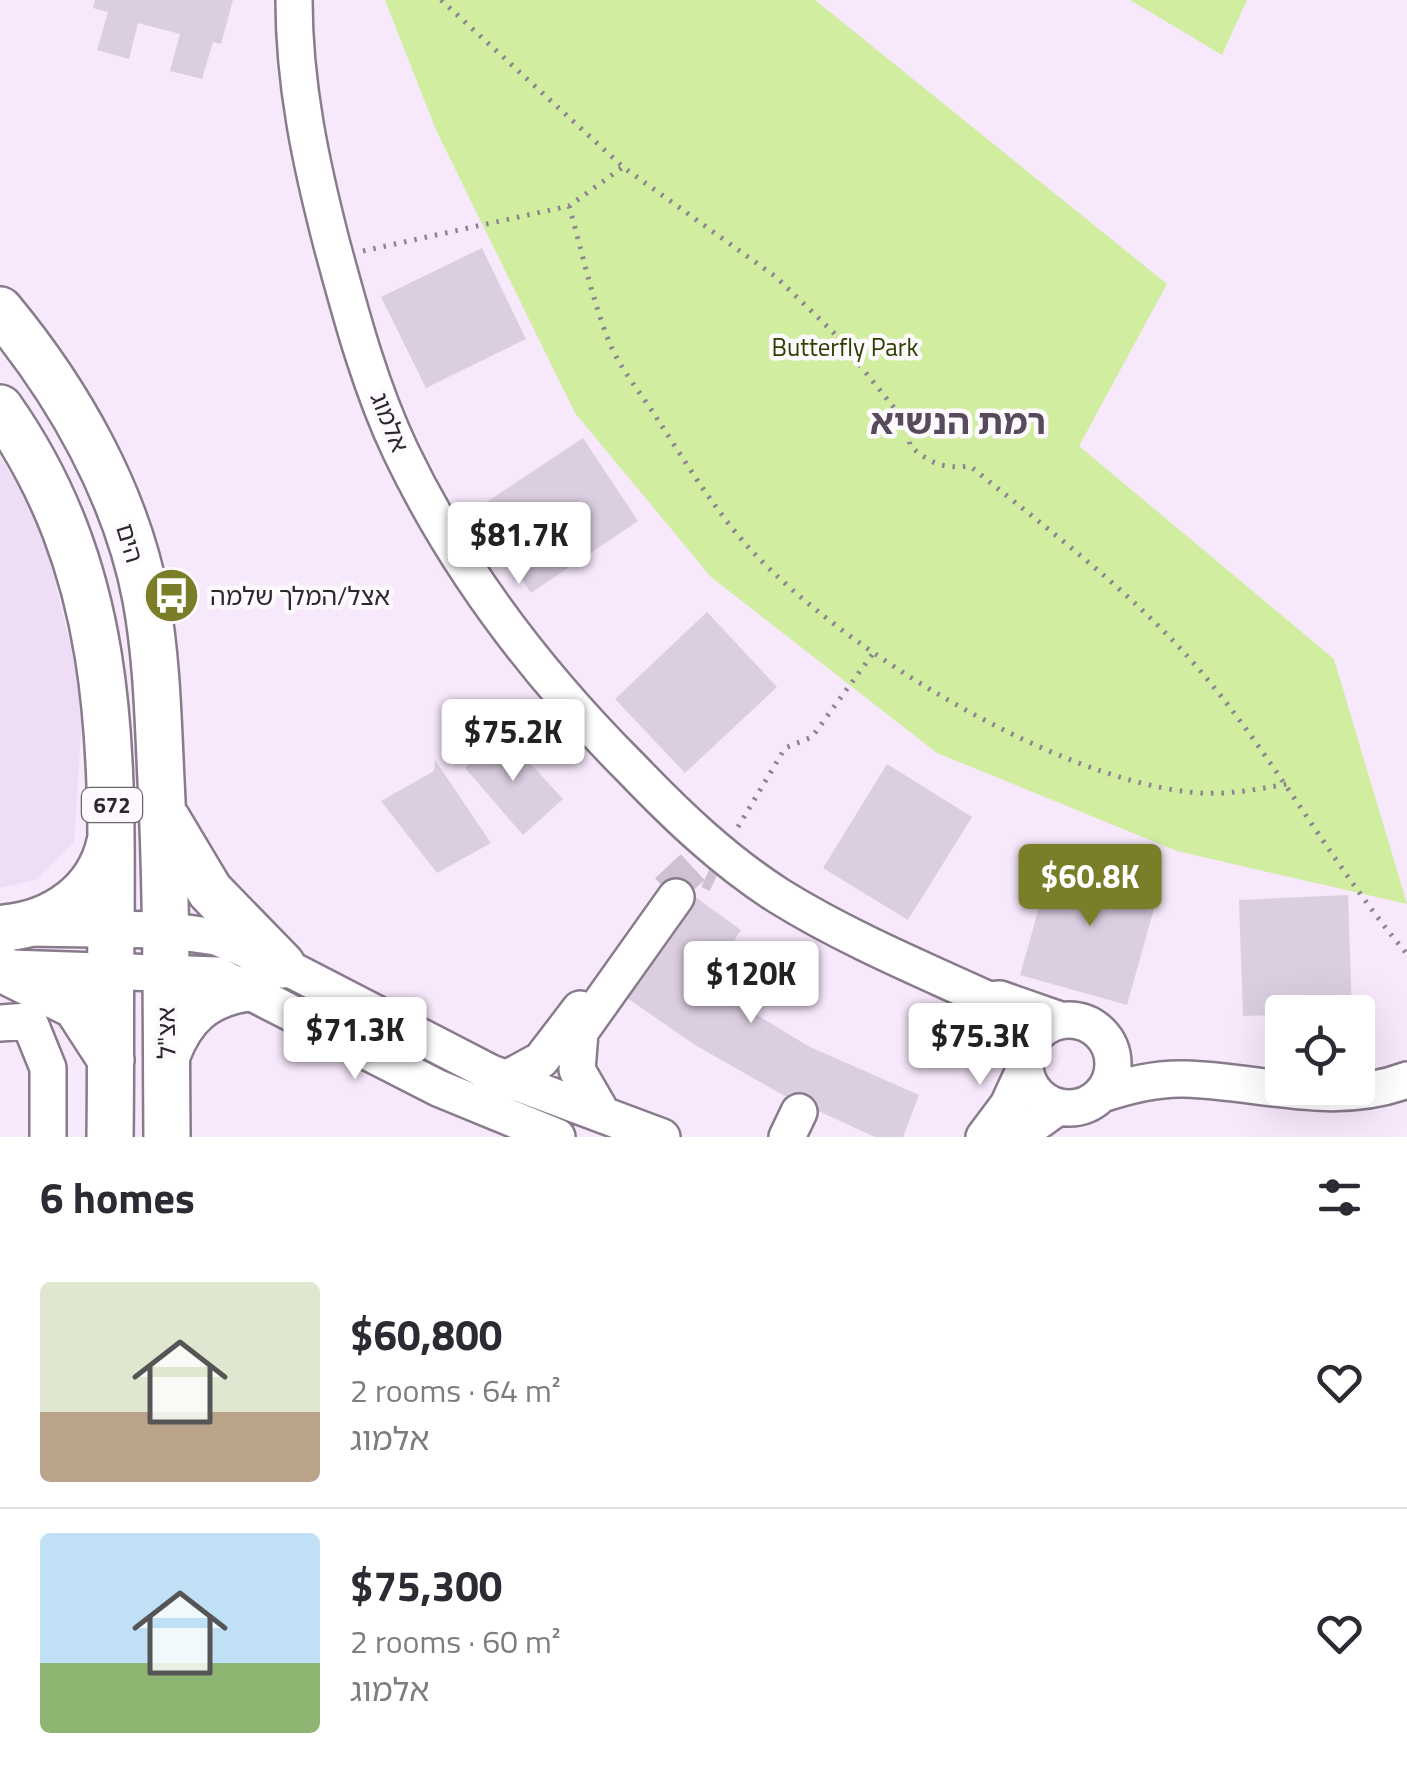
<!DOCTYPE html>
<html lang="en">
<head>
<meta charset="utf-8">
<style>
  body { margin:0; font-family:"Titillium Web","Noto Sans Hebrew",sans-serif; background:#f7f7f7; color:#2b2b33; height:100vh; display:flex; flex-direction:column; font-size:38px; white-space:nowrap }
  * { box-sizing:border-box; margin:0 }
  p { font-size:32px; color:#7c7c81 }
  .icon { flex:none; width:55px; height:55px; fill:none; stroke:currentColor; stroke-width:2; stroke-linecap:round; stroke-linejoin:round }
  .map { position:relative; height:1137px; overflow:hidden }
  .panel { display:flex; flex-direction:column; background:#fff; flex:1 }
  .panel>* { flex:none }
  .buttons { position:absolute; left:1265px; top:995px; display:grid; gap:20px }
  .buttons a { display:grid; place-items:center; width:110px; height:110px; border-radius:10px; background:#fff; box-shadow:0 10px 40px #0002; font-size:50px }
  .price { position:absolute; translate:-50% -85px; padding:0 22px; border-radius:10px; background:#fff; color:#222; font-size:32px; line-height:65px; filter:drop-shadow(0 2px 5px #0008) }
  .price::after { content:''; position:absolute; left:50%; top:60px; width:30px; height:22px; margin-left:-15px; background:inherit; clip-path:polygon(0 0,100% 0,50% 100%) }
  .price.active { background:#7b7e28; color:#fff }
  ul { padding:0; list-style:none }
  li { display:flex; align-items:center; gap:30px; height:250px; padding:0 40px }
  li+li { border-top:2px solid #e1e1e2 }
  li span { display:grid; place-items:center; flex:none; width:280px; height:200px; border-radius:10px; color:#555 }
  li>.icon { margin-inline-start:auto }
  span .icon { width:120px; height:120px; fill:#fffc; stroke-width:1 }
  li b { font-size:42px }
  h2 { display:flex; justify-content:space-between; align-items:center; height:120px; padding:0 40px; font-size:42px }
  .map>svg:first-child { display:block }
  .built { fill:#efdcf5 }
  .green { fill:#d1eda0 }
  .building { fill:#dccee1 }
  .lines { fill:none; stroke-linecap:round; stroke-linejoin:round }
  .minor-tunnel { stroke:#cfc1d2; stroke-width:35; stroke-dasharray:35 18; stroke-linecap:butt }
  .minor-casing { stroke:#887b8c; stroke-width:40 }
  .major-casing { stroke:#887b8c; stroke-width:50 }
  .path { stroke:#8e8491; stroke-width:5; stroke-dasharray:2.5 8; stroke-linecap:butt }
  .minor { stroke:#fff; stroke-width:35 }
  .major { stroke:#fff; stroke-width:45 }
  .labels { text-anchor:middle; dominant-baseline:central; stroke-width:9; stroke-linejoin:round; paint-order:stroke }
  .shield { fill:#fdfafe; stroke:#6b666c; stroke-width:2.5 }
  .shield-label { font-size:22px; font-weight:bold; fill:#2d272e }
  .park-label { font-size:25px; fill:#2e3f00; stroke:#fdfafe }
  .street-label { font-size:25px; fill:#2d272e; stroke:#fdfafe }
  .poi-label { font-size:25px; fill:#2d272e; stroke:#fdfafe; text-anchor:start }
  .district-label { font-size:35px; font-weight:bold; fill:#574b5b; stroke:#fdfafe }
</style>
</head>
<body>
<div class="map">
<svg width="1407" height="1137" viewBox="0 0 1407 1137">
  <rect width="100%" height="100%" fill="#f7e8fb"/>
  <path class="built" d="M0,457L41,523L83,699L74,842L38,879L0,888Z"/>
  <path class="green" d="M385,0H815L1167,284L1079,446L1334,659L1407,904L1177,851L937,753L711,577L575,413L436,130Z
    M1130,0H1247L1222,55Z"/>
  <path class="building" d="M95,0H233L221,44L213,42L202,79L170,71L180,34L138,23L129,59L97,50L108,12L93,8Z
    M482,248L526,339L426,388L381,297Z
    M583,438L638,521L531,593L476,509Z
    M707,612L777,687L685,773L615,699Z
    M501,732L563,799L523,835L465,768Z
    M435,760L491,843L437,873L381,801L434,771Z
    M887,764L972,817L908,920L823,868Z
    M1054,854L1161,884L1127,1005L1020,975Z
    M687,891L741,930L706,984L808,1046L919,1095L903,1137H875L783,1095L695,1045L614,989Z
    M1348,895L1352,1012L1243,1016L1239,900Z"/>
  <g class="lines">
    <path class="minor-tunnel" d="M667,891L695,865L717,875"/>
    <defs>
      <path id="minor" d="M294,0C294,85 311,164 332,245C351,315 370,387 401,452C458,571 538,675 631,768C676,815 724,861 779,896C845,937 919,968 989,1000L1000,999L1060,1020
        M26,928L166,930L216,937L282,965L491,1073L662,1137
        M10,968L217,975L438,1088L557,1137
        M1025 1064a44 44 0 1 1 88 0a44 44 0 1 1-88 0Z
        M0,1023L29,1021L48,1068V1137
        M506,1079L541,1060L580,1009
        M1102,1094C1129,1085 1156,1078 1185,1079C1261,1081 1333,1108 1407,1080
        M603,1115L577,1070L580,1032L676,897
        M787,1137L799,1112
        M984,1137L1008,1105L1025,1068
        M1016,1137L1058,1107"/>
      <path id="major" d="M0,310C68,392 126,493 146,599C157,659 158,719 161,780C167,899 166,1018 167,1137
        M0,408C115,572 112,741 111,932C110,1000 111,1069 110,1137
        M167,819L210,891L282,965
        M5,928C55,923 99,893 110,842
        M0,968L76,1006L111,1060
        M167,1055C182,1015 205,994 248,988"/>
    </defs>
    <use href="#minor" class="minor-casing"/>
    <use href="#major" class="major-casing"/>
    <path class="path" d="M441,0L623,167L776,277L833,332L908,425L910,446C931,464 943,469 970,466C1041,524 1116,580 1179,647C1266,740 1325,857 1407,954
      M569,206C582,251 592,300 610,344C621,370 643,396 658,420C686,463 716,512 751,550C845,651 1050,776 1189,792C1222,796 1254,790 1287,784
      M363,251L569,206L623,167
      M738,827L785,748L812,737L874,652"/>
    <use href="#minor" class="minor"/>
    <use href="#major" class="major"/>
  </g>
  <defs>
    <symbol id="bus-disc" viewBox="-11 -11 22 22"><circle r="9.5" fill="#7b7e28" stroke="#fdfafe"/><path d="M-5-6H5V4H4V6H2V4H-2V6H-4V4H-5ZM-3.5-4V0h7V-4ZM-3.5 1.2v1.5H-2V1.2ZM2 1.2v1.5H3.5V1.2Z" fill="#fff"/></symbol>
  </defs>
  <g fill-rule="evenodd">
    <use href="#bus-disc" x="140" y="564" width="63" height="63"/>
  </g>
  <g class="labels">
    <rect class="shield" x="82" y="788" width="60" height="34" rx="8"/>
    <g class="shield-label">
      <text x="112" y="805">672</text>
    </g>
    <g class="park-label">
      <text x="845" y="347">Butterfly Park</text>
    </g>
    <g class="street-label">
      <text transform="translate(390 422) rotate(68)">אלמוג</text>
      <text transform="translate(130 543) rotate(73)">הים</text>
      <text transform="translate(166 1033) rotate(-91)">אצ"ל</text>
    </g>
    <g class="poi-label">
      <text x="210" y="596">אצל/המלך שלמה</text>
    </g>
    <g class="district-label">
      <text x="958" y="421">רמת הנשיא</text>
    </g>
  </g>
</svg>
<div class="buttons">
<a><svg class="icon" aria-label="locate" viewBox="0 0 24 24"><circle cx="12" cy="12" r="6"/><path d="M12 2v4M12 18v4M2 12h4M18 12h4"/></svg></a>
</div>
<b class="price" style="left:519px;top:587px">$81.7K</b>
<b class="price" style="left:513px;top:784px">$75.2K</b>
<b class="price active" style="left:1090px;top:929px">$60.8K</b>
<b class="price" style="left:751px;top:1026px">$120K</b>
<b class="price" style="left:355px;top:1082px">$71.3K</b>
<b class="price" style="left:980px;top:1088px">$75.3K</b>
</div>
<section class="panel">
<h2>6 homes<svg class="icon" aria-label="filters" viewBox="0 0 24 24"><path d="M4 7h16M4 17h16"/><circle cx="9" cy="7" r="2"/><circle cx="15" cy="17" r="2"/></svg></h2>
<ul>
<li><span style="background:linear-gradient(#dfe7d0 65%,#b9a48a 0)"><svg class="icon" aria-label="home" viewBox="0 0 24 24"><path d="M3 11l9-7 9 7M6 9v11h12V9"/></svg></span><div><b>$60,800</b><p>2 rooms · 64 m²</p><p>אלמוג</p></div><svg class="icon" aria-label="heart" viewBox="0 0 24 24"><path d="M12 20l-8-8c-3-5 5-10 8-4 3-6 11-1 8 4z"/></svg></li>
<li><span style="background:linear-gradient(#bfe0f5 65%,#8fb573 0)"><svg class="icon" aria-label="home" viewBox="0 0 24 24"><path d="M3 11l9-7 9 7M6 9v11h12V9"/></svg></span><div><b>$75,300</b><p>2 rooms · 60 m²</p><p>אלמוג</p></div><svg class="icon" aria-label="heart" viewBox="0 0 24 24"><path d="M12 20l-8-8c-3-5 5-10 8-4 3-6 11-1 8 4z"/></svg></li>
</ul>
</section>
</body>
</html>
